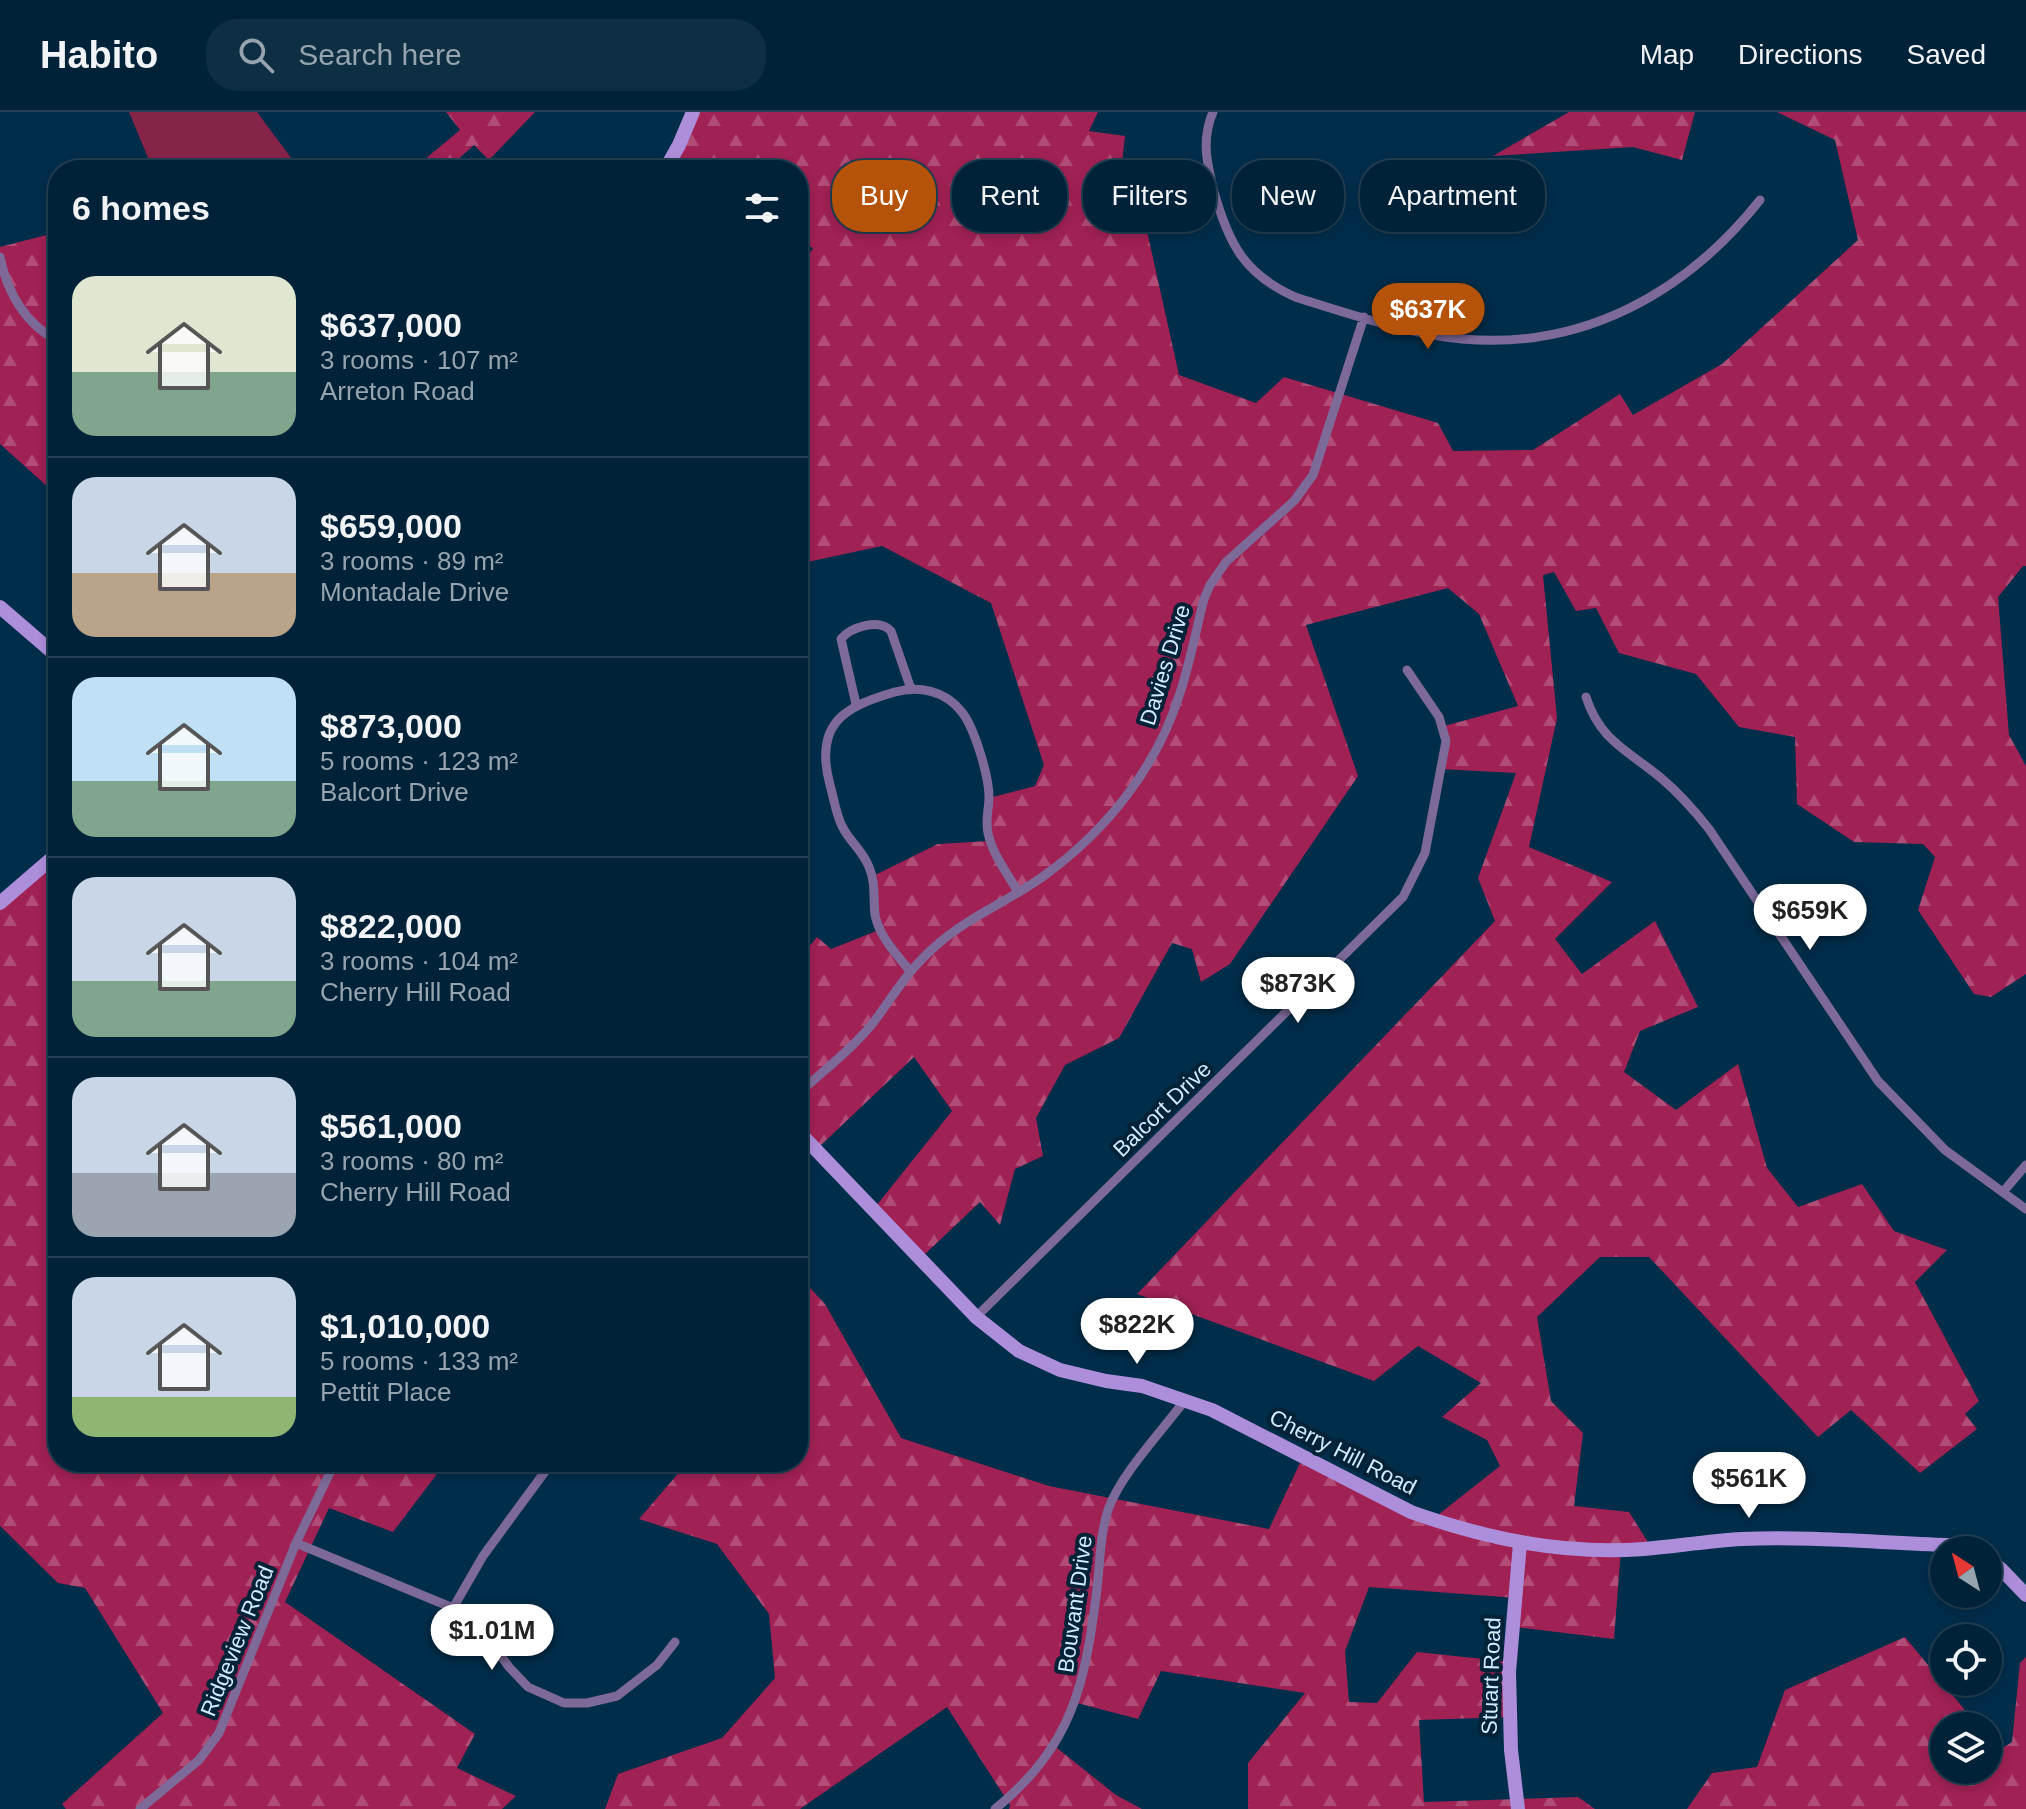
<!DOCTYPE html>
<html lang="en">
<head>
<meta charset="utf-8">
<style>
  body { margin:0; font-family:Helvetica,sans-serif; background:#0e2f43; color:#f1f3f6; height:100vh; display:flex; flex-direction:column; font-size:30px; white-space:nowrap }
  * { box-sizing:border-box; margin:0 }
  p { font-size:26px; color:#95a4ae }
  .icon { flex:none; width:44px; height:44px; fill:none; stroke:currentColor; stroke-width:2; stroke-linecap:round; stroke-linejoin:round }
  .map { position:relative; flex:1; overflow:hidden }
  .panel { position:absolute; left:48px; top:48px; width:760px; height:1312px; display:flex; flex-direction:column; background:#002238; border-radius:32px; box-shadow:0 4px 12px #0003,0 0 0 2px #223f53 }
  .panel>* { flex:none }
  .banner { position:absolute; left:832px; top:48px; width:760px; height:72px; display:flex; gap:16px }
  .needle { width:52px; rotate:324deg }
  .controls { position:absolute; left:1930px; top:1424px; display:grid; gap:16px }
  .controls a { display:grid; place-items:center; width:72px; height:72px; border-radius:50%; background:#002238; box-shadow:0 4px 12px #0003,0 0 0 2px #223f53; font-size:40px }
  .price { position:absolute; translate:-50% -68px; padding:0 18px; border-radius:28px; background:#fff; color:#222; font-size:26px; line-height:52px; filter:drop-shadow(0 2px 4px #0008) }
  .price::after { content:''; position:absolute; left:50%; top:48px; width:24px; height:18px; margin-left:-12px; background:inherit; clip-path:polygon(0 0,100% 0,50% 100%) }
  .price.current { background:#b45309; color:#fff }
  ul { padding:0; list-style:none }
  li { display:flex; align-items:center; gap:24px; height:200px; padding:0 24px }
  li+li { border-top:2px solid #223f53 }
  li span { display:grid; place-items:center; flex:none; width:224px; height:160px; border-radius:24px; color:#555 }
  li>.icon { margin-inline-start:auto }
  span .icon { width:96px; height:96px; fill:#fffc; stroke-width:1 }
  li b { font-size:34px }
  h2 { display:flex; justify-content:space-between; align-items:center; height:96px; padding:0 24px; font-size:34px }
  .tag { padding:0 28px; border-radius:32px; background:#002238; box-shadow:0 4px 12px #0003,0 0 0 2px #223f53; font-size:28px; line-height:72px }
  .tag.current { background:#b45309; color:#fff }
  header { display:flex; align-items:center; gap:48px; box-sizing:border-box; height:112px; padding:0 40px; background:#002238; border-bottom:2px solid #223f53 }
  header strong { font-size:38px }
  nav { display:flex; gap:44px; margin-inline-start:auto; font-size:28px }
  .search { width:560px; height:72px; background:#0e2f43; display:flex; align-items:center; gap:20px; box-sizing:border-box; padding:0 28px; border-radius:32px; color:#95a4ae; font-size:30px }
  .map>svg:first-child { display:block }
  .grass { fill:#862348 }
  .forest { fill:url(#forest-firs) }
  .lines { fill:none; stroke-linecap:round; stroke-linejoin:round }
  .street { stroke:#7d6a99; stroke-width:9 }
  .secondary { stroke:#ad8eda; stroke-width:14 }
  .labels { text-anchor:middle; dominant-baseline:central; stroke-width:8; stroke-linejoin:round; paint-order:stroke }
  .street-label { font-size:22px; fill:#d3ebfe; stroke:#032237 }
</style>
</head>
<body>
<header>
<strong>Habito</strong>
<div class="search"><svg class="icon" aria-label="search" viewBox="0 0 24 24"><circle cx="10" cy="10" r="6"/><path d="M15 15l6 6"/></svg>Search here</div>
<nav><a>Map</a><a>Directions</a><a>Saved</a></nav>
</header>
<div class="map">
<svg width="2026" height="1697" viewBox="0 0 2026 1697">
  <defs>
    <pattern id="forest-firs" width="22" height="20" patternUnits="userSpaceOnUse" patternTransform="scale(2)"><rect width="22" height="20" fill="#a02154"/><path d="M5 1l3.5 6h-7zM16 11l3.5 6h-7z" fill="#b04c76"/></pattern>
  </defs>
  <rect width="100%" height="100%" fill="#002d4a"/>
  <path class="grass" d="M129,0H257L300,58H153Z"/>
  <path class="forest" d="M446,0H535L489,48L474,33L446,58H412L460,18Z
    M698,0H1098L1089,19L1125,24L1118,85L1141,92L1179,263L1256,291L1284,265L1438,311L1453,339L1533,338L1620,282L1633,303L1722,252L1858,128L1835,28L1777,0H2026V454H2023L1998,485L2009,623L2026,654V862L1991,885L1974,882L1918,798L1935,745L1923,732L1854,730L1797,692L1795,625L1739,615L1696,562L1619,541L1596,496L1576,499L1554,460L1543,463L1557,606L1529,735L1612,770L1555,827L1582,862L1655,809L1698,895L1640,919L1624,960L1676,998L1738,952L1767,1056L1798,1095L1862,1072L1894,1119L1947,1138L1915,1170L1979,1289L1965,1302L1977,1317L1920,1361L1851,1298L1818,1325L1649,1145H1600L1537,1205L1551,1289L1583,1321L1574,1394L1629,1400L1651,1435L1621,1437L1614,1527L1515,1515L1517,1486L1369,1475L1345,1539L1349,1590L1377,1591L1417,1540L1512,1550L1510,1605L1419,1608L1424,1690L1578,1685L1595,1697H1248V1651L1305,1581L1161,1559L1138,1607L1077,1591L1057,1636L1116,1683L1142,1697H1009L1010,1693L947,1595L800,1697H605L618,1662L722,1626L775,1566L769,1502L717,1432L639,1407L688,1350H798V1163L825,1192L901,1326L1049,1374L1269,1417L1300,1351L1429,1410L1500,1354L1487,1328L1442,1305L1481,1271L1418,1234L1374,1269L1137,1182L1495,809L1478,766L1516,661L1439,657L1444,614L1518,594L1479,502L1448,476L1306,513L1358,664L1230,852L1201,870L1192,837L1172,831L1119,926L1065,953L1036,1006L1043,1044L1015,1057L1000,1113L980,1090L923,1144L876,1094L952,999L914,945L820,1034L798,1011V848L817,825L831,837L879,818L873,764L938,732L989,729V686L1035,674L1044,653L991,491L882,434L798,452V160L813,136L798,129V58H671Z
    M1569,0H1695L1682,48L1633,35L1493,44Z
    M58,120V384L0,332V135Z
    M58,738V1350H323L335,1358L341,1350H446L393,1420L329,1396L285,1490L475,1622L457,1656L516,1684L502,1697H66L62,1692L163,1601L85,1476L58,1471L0,1414V791Z
    M798,752L806,762V816L798,810Z
    M1905,1525L1978,1614H1944V1658H1988V1627L1998,1639L2012,1630L2020,1551L2026,1545V1697H1687L1712,1661L1757,1655L1785,1578Z"/>
  <g class="lines">
    <path class="street" d="M1213,0C1201,28 1207,51 1214,80C1229,132 1244,162 1295,185C1346,201 1409,222 1462,227C1583,238 1686,181 1760,88
      M0,145C7,180 25,212 58,229
      M1586,585C1600,629 1629,639 1661,666C1679,681 1694,698 1709,717L1878,969L1945,1038L2026,1097
      M856,592L841,527C851,515 879,506 891,519L911,577
      M910,859C896,842 879,824 875,803C873,786 876,771 869,755C863,739 849,729 842,714C836,702 834,687 830,673C814,613 842,595 895,580C919,573 945,579 961,599C974,614 989,664 989,685C989,697 985,708 988,721C992,742 1008,762 1018,780
      M798,982C823,959 852,937 873,911C894,883 910,855 938,832C970,804 1011,788 1045,763C1107,718 1157,655 1180,581C1190,551 1196,518 1204,487L1210,473L1226,450L1294,389L1313,363L1364,205
      M2003,1080L2026,1053
      M976,1205L1403,785L1425,741L1446,629L1439,605L1407,558
      M296,1431L453,1496L480,1515L509,1555L528,1575L564,1591H587L617,1584L657,1553L675,1530
      M453,1496L483,1444L552,1350
      M140,1697L199,1648L219,1621L296,1431L335,1350
      M995,1697C1073,1633 1085,1573 1097,1477C1100,1451 1100,1423 1108,1398C1120,1363 1162,1319 1185,1288"/>
    <path class="secondary" d="M665,58L679,33L693,0
      M0,495L58,545
      M0,791L58,741
      M798,1019L976,1205L1019,1239L1060,1258L1106,1269L1142,1274L1212,1298L1411,1400C1487,1427 1563,1443 1644,1437C1677,1434 1709,1429 1742,1427C1810,1424 1881,1431 1949,1433L1968,1438
      M1988,1447L2002,1458L2026,1483
      M1518,1697L1511,1638L1509,1560L1520,1431"/>
  </g>
  <g class="labels">
    <g class="street-label">
      <text transform="translate(1165 553) rotate(-73)">Davies Drive</text>
      <text transform="translate(1162 997) rotate(-44)">Balcort Drive</text>
      <text transform="translate(1343 1340) rotate(27)">Cherry Hill Road</text>
      <text transform="translate(1075 1492) rotate(-82)">Bouvant Drive</text>
      <text transform="translate(237 1529) rotate(-68)">Ridgeview Road</text>
      <text transform="translate(1491 1564) rotate(-88)">Stuart Road</text>
    </g>
  </g>
</svg>
<div class="controls">
<a><svg class="needle" viewBox="-14 -14 28 28"><path d="M0-13l5 13h-10z" fill="#e53935"/><path d="M0 13l5-13h-10z" fill="#95a4ae"/></svg></a>
<a><svg class="icon" aria-label="locate" viewBox="0 0 24 24"><circle cx="12" cy="12" r="6"/><path d="M12 2v4M12 18v4M2 12h4M18 12h4"/></svg></a>
<a><svg class="icon" aria-label="layers" viewBox="0 0 24 24"><path d="M12 4l9 5-9 5-9-5zM3 14l9 5 9-5"/></svg></a>
</div>
<b class="price current" style="left:1428px;top:239px">$637K</b>
<b class="price" style="left:1810px;top:840px">$659K</b>
<b class="price" style="left:1298px;top:913px">$873K</b>
<b class="price" style="left:1137px;top:1254px">$822K</b>
<b class="price" style="left:1749px;top:1408px">$561K</b>
<b class="price" style="left:492px;top:1560px">$1.01M</b>
<div class="banner">
<a class="tag current">Buy</a>
<a class="tag">Rent</a>
<a class="tag">Filters</a>
<a class="tag">New</a>
<a class="tag">Apartment</a>
</div>
<section class="panel">
<h2>6 homes<svg class="icon" aria-label="filters" viewBox="0 0 24 24"><path d="M4 7h16M4 17h16"/><circle cx="9" cy="7" r="2"/><circle cx="15" cy="17" r="2"/></svg></h2>
<ul>
<li><span style="background:linear-gradient(#dfe7d0 60%,#7fa58c 0)"><svg class="icon" aria-label="home" viewBox="0 0 24 24"><path d="M3 11l9-7 9 7M6 9v11h12V9"/></svg></span><div><b>$637,000</b><p>3 rooms · 107 m²</p><p>Arreton Road</p></div></li>
<li><span style="background:linear-gradient(#c9d6e8 60%,#b9a48a 0)"><svg class="icon" aria-label="home" viewBox="0 0 24 24"><path d="M3 11l9-7 9 7M6 9v11h12V9"/></svg></span><div><b>$659,000</b><p>3 rooms · 89 m²</p><p>Montadale Drive</p></div></li>
<li><span style="background:linear-gradient(#bfe0f5 65%,#7fa58c 0)"><svg class="icon" aria-label="home" viewBox="0 0 24 24"><path d="M3 11l9-7 9 7M6 9v11h12V9"/></svg></span><div><b>$873,000</b><p>5 rooms · 123 m²</p><p>Balcort Drive</p></div></li>
<li><span style="background:linear-gradient(#c9d6e8 65%,#7fa58c 0)"><svg class="icon" aria-label="home" viewBox="0 0 24 24"><path d="M3 11l9-7 9 7M6 9v11h12V9"/></svg></span><div><b>$822,000</b><p>3 rooms · 104 m²</p><p>Cherry Hill Road</p></div></li>
<li><span style="background:linear-gradient(#c9d6e8 60%,#9aa5b1 0)"><svg class="icon" aria-label="home" viewBox="0 0 24 24"><path d="M3 11l9-7 9 7M6 9v11h12V9"/></svg></span><div><b>$561,000</b><p>3 rooms · 80 m²</p><p>Cherry Hill Road</p></div></li>
<li><span style="background:linear-gradient(#c9d6e8 75%,#8fb573 0)"><svg class="icon" aria-label="home" viewBox="0 0 24 24"><path d="M3 11l9-7 9 7M6 9v11h12V9"/></svg></span><div><b>$1,010,000</b><p>5 rooms · 133 m²</p><p>Pettit Place</p></div></li>
</ul>
</section>
</div>
</body>
</html>
